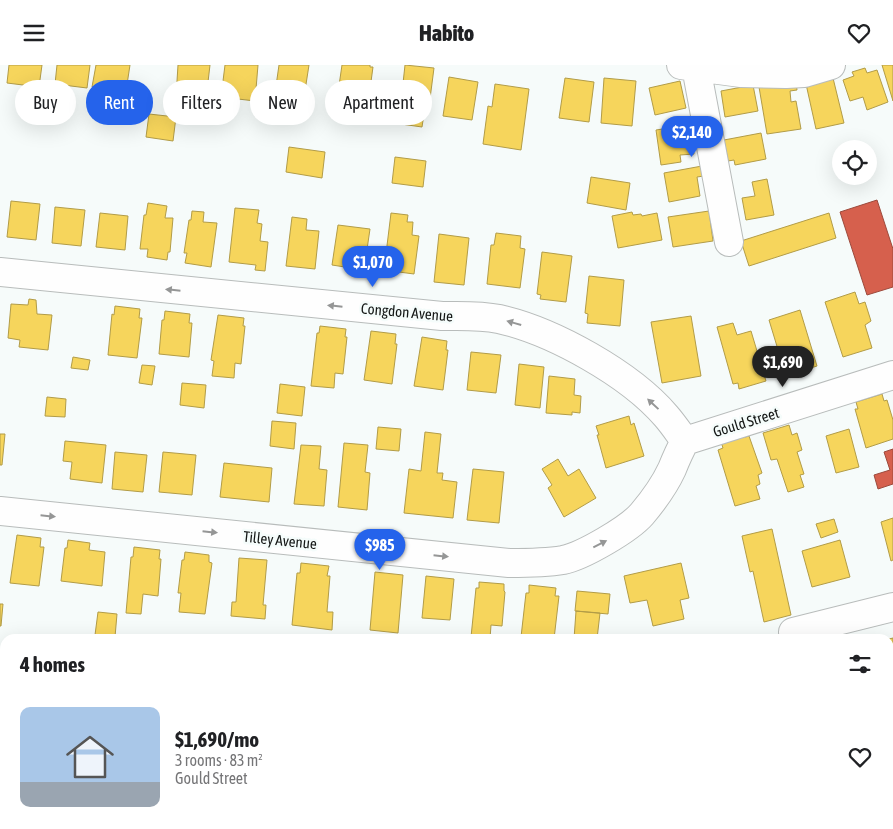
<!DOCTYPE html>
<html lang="en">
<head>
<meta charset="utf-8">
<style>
  body { margin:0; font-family:"Asap Condensed",sans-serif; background:#f6f6f6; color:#202124; height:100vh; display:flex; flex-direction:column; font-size:19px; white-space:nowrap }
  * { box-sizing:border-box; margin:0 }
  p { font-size:16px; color:#757577 }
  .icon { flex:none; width:28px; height:28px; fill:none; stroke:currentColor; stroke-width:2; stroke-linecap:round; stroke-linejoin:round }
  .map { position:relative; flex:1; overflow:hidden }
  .panel { position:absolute; left:0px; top:569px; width:894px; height:196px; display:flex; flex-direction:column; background:#fff; border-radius:15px 15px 0 0; box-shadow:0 5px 20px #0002 }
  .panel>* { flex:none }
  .top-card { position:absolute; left:15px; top:15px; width:500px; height:45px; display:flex; gap:10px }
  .buttons { position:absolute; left:832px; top:75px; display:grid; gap:10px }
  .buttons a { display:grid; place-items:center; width:45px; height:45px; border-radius:50%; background:#fff; box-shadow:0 5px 20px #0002; font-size:25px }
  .price { position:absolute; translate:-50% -42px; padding:0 11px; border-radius:18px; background:#2563eb; color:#fff; font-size:16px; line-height:32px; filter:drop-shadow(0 1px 2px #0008) }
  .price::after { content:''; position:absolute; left:50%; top:30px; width:15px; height:11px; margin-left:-8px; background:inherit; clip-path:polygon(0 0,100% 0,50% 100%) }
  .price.current { background:#222; color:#fff }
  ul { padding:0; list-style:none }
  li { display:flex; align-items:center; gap:15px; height:125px; padding:0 20px }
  li span { display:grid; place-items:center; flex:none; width:140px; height:100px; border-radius:10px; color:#555 }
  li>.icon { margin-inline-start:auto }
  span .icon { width:60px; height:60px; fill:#fffc; stroke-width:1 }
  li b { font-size:21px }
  h2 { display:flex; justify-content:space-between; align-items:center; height:60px; padding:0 20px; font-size:21px }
  .chip { padding:0 18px; border-radius:22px; background:#fff; box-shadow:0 5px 20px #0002; font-size:18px; line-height:45px }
  .chip.current { background:#2563eb; color:#fff }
  header { display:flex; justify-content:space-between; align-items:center; height:65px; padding:0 20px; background:#fff; font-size:22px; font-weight:800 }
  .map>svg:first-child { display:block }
  .green { fill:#c1f5f0 }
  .homes { fill:#f6d55c; stroke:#b29c47 }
  .shops { fill:#d6604d; stroke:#9c4a3c }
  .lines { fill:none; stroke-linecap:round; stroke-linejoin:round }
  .street-casing { stroke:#b8bcbb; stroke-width:30 }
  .street { stroke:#fefefe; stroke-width:28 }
  .oneway { fill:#959696 }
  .labels { text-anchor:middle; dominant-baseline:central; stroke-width:5; stroke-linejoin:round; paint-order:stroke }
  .street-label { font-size:15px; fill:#141716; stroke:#f5fcfb }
</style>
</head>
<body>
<header><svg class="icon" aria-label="menu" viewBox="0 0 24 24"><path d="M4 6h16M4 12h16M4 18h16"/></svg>Habito<svg class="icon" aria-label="heart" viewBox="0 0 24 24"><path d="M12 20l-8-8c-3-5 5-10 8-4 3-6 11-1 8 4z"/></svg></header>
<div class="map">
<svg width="893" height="764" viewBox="0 0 893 764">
  <rect width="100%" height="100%" fill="#f6fbfa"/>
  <path class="green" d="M893,668V764H583L584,760H889V669Z"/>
  <path class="homes" d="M9,0H42L39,22L7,18Z
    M57,0H90L87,23L55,19Z
    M96,0H130L126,26L92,22Z
    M178,0H210L206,34L176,32Z
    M225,0H258L255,36L221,32Z
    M279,0H309L304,32H300L298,48L276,45L278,28H275Z
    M342,0H370V2H373L366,53L335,48Z
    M405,0L434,3L428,49H424L422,62L401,59L403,46H400Z
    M882,0H893V36Z
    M865,3L867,8L877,5L888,37L867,45L863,32L850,36L843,15L854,11L852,7Z
    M449,12L478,17L472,55L443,51Z
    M565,13L594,17L589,57L559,53Z
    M604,13L636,16L632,61L601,58Z
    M833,13L844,58L816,64L806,19Z
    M680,16L686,43L655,50L649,23Z
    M796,16L797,25L790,26L791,37L796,36L801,64L767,69L759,22Z
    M495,19L529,24L521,85L483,79L488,41L492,42Z
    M753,20L758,46L725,52L721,26Z
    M149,49L176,52L173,76L146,72Z
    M689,60L694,89L680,90L681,97L661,100L656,65Z
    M761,68L766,94L735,100L734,95L728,96L724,75Z
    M289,82L325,87L322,113L286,107Z
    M395,92L426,96L423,122L392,118Z
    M702,101L704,111L697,112L700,131L669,137L664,108Z
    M591,112L630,118L626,145L587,138Z
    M767,114L774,150L746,155L742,133L755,131L752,117Z
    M11,136L40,139L36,175L7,172Z
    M148,138L167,141L165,153H173L170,187H168L167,195L147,192L148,184H140L144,150H146Z
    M55,142L85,145L81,181L52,178Z
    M235,143L259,145L257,158L262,159L260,176L268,177L265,206L255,205L256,200L229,197Z
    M192,146L204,147L203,157L217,158L211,202L185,198L187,188H184L189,155H191Z
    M709,146L713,176L673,182L668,152Z
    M632,147L633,150L641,149L642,151L657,148L662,175L618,183L612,151Z
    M100,148L128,151L125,185L96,182Z
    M391,148L408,150L407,157H413L412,170L419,171L414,209L384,205Z
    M829,148L836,173L749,201L741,176Z
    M292,152L307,154L306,165L319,166L315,204L286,201Z
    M338,160L370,164L364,205L332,200Z
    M496,168L521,171L520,183L525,184L520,223L487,219L491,180H494Z
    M439,169L469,173L464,220L434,217Z
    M542,187L572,191L566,237L540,234L541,230L537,229Z
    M589,211L624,215L620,261L587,258L588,249L585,248Z
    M855,227L859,239L865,237L871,256L865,260L872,283L843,292L825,237Z
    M29,234L36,235L37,249L52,250L48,285L19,282L20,275L8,273L11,239L28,240Z
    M115,241L140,244L139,253H142L137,293L108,290L112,249L114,250Z
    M800,245L817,301L786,311L769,255Z
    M165,246L190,249L189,258H192L189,292L159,289L162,255H164Z
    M218,250L244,253L243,261H245L241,299L235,298L234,313L212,311L214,296L211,295Z
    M691,251L701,311L662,318L651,257Z
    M733,258L737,270L751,266L766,316L739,324L738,318L733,319L717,262Z
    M320,261L346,264L345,272H347L343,309L335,308L334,323L311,321L317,268H319Z
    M371,266L396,269L395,279H397L392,319L364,315Z
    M422,272L447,276L446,285H448L443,325L414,321Z
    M471,287L501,290L496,328L467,325Z
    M73,292L90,295L88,305L71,303Z
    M519,299L544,302L540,343L515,340Z
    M142,300L155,301L152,320L139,318Z
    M549,311L575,314L574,330L581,331L580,348L572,347V350L546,348Z
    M182,318L206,320L204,343L180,340Z
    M280,319L305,322L302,351L277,348Z
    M882,329L884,336L887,335L893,355V374L866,383L855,344H858L856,337Z
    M47,332L66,334L65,352L45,351Z
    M629,351L631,360L634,358L644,391L606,403L597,370H599L596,361Z
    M272,356L296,358L294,384L270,381Z
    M789,360L792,370L797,368L802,385L797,387L804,409L800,410L804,422L788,427L777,394L771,395L763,368Z
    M378,362L401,364L399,386L376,384Z
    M849,364L859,402L836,408L826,371Z
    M425,367L441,369L437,408H443L442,415L457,417L453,453L404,448L409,404L421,406Z
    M0,369H5L2,400H0Z
    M745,370V372L749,371L762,408L758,410L760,419L756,421L760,434L735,441L718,385L723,383L721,377Z
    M65,376L106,380L102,418L70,414L72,397L63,396Z
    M344,378L368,380L365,407L370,408L367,445L338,442Z
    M301,380L321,381L319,404L327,405L324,441L294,439Z
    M115,387L147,390L143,427L112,424Z
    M163,387L196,390L192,430L159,427Z
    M558,394L568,411L579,404L596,433L564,452L548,423L552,420L542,404Z
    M224,398L272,403L269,437L220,432Z
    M473,404L504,407L499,458L467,455Z
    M893,453V495L891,496L881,457Z
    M834,454L838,467L821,473L816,459Z
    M772,464L791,550L764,557L753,506L750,507L742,471Z
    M17,470L41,473L40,482H44L39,521L10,518Z
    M68,475L90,478L89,485L105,487L102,521L61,516L65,483H67Z
    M840,475L850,512L812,522L802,486Z
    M134,482L160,485L159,494H161L158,531L143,529L141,549L126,548L131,492H133Z
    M185,487L209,490V497L212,498L205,549L179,547L181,528H178L182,495H184Z
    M239,493L267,495L263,540H266L265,554L231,551L232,537H236Z
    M301,498L329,501L327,511H330L327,547H333L332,565L292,560L297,508H300Z
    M681,498L689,533L680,535L684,554L653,561L647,535L630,538L624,511Z
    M375,507L403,510L398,568L370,565Z
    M426,511L454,514L450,555L422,553Z
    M479,517L504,519V526L505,527L502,561L491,560L490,574L471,572L476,523H479Z
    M529,520L556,523L555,531H559L554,574L521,572L526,528H529Z
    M577,526L610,529L608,549L575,546Z
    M0,539H3L1,561H0Z
    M576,546L600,548L597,574H574Z
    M98,547L117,549L115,572L95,570Z
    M893,573V608L889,609V574Z
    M409,760H446V764Z
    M477,760H522V764H477Z
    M538,760H573V764H538Z"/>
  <path class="shops" d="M877,135L893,184V222L867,230L840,147Z
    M893,384V419L878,424L874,410L890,405L884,387Z"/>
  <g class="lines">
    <defs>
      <path id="street" d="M681,0L741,8L786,9L804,8L831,0
        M696,2L729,177
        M0,207L442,251C461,251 480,250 499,254C553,266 630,309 666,351C673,359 679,368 685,376
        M685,376L893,310
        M0,446L509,498C527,498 545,498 563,495C583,491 629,464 642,449C653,436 665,419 672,404C676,394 680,385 685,376
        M793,567L893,542
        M0,753H5
        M80,760L122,764"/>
    </defs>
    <use href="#street" class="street-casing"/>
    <use href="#street" class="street"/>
  </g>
  <defs><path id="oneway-solid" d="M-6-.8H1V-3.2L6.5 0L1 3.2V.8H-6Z" transform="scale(1.25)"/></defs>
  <g class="oneway">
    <use href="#oneway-solid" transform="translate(173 225) rotate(-174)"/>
    <use href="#oneway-solid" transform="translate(335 241) rotate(-174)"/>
    <use href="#oneway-solid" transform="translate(514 258) rotate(-164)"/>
    <use href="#oneway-solid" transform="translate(653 339) rotate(-137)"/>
    <use href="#oneway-solid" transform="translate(48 451) rotate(6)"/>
    <use href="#oneway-solid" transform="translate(210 467) rotate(6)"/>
    <use href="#oneway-solid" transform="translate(600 479) rotate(-27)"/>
    <use href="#oneway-solid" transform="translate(441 491) rotate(6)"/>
  </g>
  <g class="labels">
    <g class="street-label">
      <text transform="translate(407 247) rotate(5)">Congdon Avenue</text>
      <text transform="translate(746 357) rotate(-17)">Gould Street</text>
      <text transform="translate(280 475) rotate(6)">Tilley Avenue</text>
    </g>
  </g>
</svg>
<div class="buttons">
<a><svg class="icon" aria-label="locate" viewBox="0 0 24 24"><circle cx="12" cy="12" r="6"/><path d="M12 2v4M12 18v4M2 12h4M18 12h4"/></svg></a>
</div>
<b class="price" style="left:692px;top:93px">$2,140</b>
<b class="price" style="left:373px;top:223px">$1,070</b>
<b class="price current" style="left:783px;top:323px">$1,690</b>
<b class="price" style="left:380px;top:506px">$985</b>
<div class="top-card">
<a class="chip">Buy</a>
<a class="chip current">Rent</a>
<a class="chip">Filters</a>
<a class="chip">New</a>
<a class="chip">Apartment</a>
</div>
<section class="panel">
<h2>4 homes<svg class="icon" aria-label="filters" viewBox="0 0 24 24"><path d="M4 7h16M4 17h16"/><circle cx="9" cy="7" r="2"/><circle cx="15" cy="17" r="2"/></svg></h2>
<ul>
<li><span style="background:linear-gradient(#a9c7e8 75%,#9aa5b1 0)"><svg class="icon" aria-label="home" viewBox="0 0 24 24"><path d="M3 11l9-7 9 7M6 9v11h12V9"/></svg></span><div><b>$1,690/mo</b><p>3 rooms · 83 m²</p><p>Gould Street</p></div><svg class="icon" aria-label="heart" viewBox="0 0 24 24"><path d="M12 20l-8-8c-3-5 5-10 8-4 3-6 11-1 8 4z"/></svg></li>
</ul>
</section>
</div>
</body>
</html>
